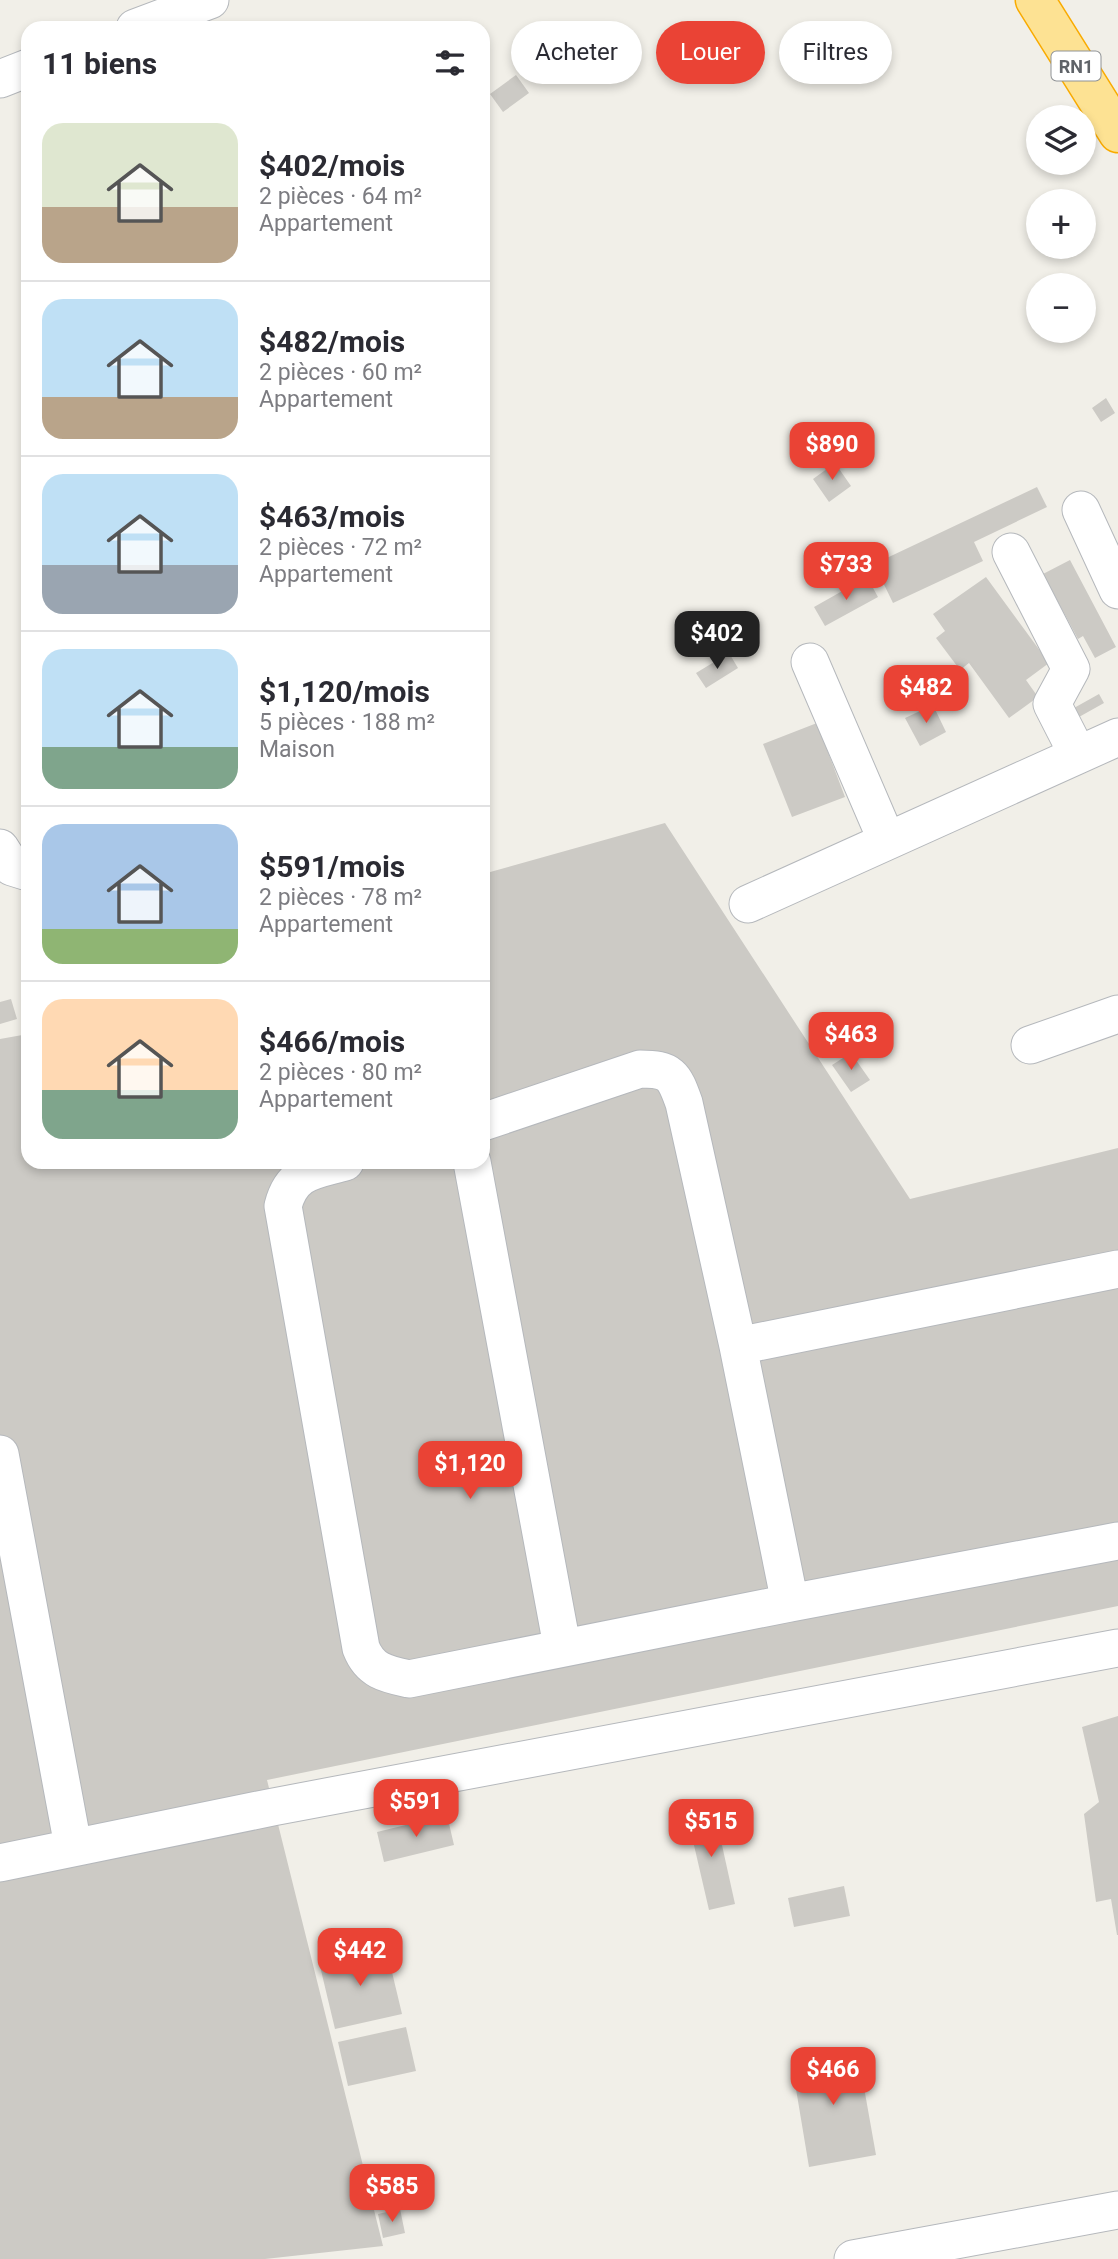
<!DOCTYPE html>
<html lang="fr">
<head>
<meta charset="utf-8">
<style>
  body { margin:0; font-family:Roboto,sans-serif; background:#f7f7f7; color:#2b2b33; height:100vh; display:flex; flex-direction:column; font-size:26px; white-space:nowrap }
  * { box-sizing:border-box; margin:0 }
  p { font-size:23px; color:#7c7c81 }
  .icon { flex:none; width:38px; height:38px; fill:none; stroke:currentColor; stroke-width:2; stroke-linecap:round; stroke-linejoin:round }
  .map { position:relative; flex:1; overflow:hidden }
  .details { position:absolute; left:21px; top:21px; width:469px; height:1148px; display:flex; flex-direction:column; background:#fff; border-radius:21px; box-shadow:0 4px 10px #0003 }
  .details>* { flex:none }
  .guide { position:absolute; left:511px; top:21px; width:500px; height:63px; display:flex; gap:14px }
  .controls { position:absolute; left:1026px; top:105px; display:grid; gap:14px }
  .controls a { display:grid; place-items:center; width:70px; height:70px; border-radius:50%; background:#fff; box-shadow:0 4px 10px #0003; font-size:35px }
  .price { position:absolute; translate:-50% -60px; padding:0 16px; border-radius:14px; background:#ea4335; color:#fff; font-size:23px; line-height:46px; filter:drop-shadow(0 2px 4px #0008) }
  .price::after { content:''; position:absolute; left:50%; top:42px; width:21px; height:16px; margin-left:-10px; background:inherit; clip-path:polygon(0 0,100% 0,50% 100%) }
  .price.selected { background:#222; color:#fff }
  ul { padding:0; list-style:none }
  li { display:flex; align-items:center; gap:21px; height:175px; padding:0 21px }
  li+li { border-top:2px solid #e1e1e2 }
  li span { display:grid; place-items:center; flex:none; width:196px; height:140px; border-radius:21px; color:#555 }
  li>.icon { margin-inline-start:auto }
  span .icon { width:84px; height:84px; fill:#fffc; stroke-width:1 }
  li b { font-size:30px }
  h2 { display:flex; justify-content:space-between; align-items:center; height:84px; padding:0 21px; font-size:30px }
  .tag { padding:0 24px; border-radius:32px; background:#fff; box-shadow:0 4px 10px #0003; font-size:24px; line-height:63px }
  .tag.selected { background:#ea4335; color:#fff }
  .map>svg:first-child { display:block }
  .building { fill:#cccac5 }
  .lines { fill:none; stroke-linecap:round; stroke-linejoin:round }
  .minor-casing { stroke:#b5b8bc; stroke-width:39 }
  .highway-casing { stroke:#f9ab00; stroke-width:41 }
  .minor { stroke:#fff; stroke-width:37 }
  .highway { stroke:#fde293; stroke-width:38 }
  .labels { text-anchor:middle; dominant-baseline:central; stroke-width:6; stroke-linejoin:round; paint-order:stroke }
  .shield { fill:#fff; stroke:#8f9295; stroke-width:2 }
  .shield-label { font-size:18px; font-weight:bold; fill:#5f6368 }
</style>
</head>
<body>
<div class="map">
<svg width="1118" height="2259" viewBox="0 0 1118 2259">
  <rect width="100%" height="100%" fill="#f1efe8"/>
  <path class="building" d="M516,75L529,93L503,112L490,94Z
    M1106,398L1115,413L1101,422L1092,408Z
    M835,463L851,486L829,502L813,479Z
    M1037,487L1047,507L974,542L983,561L893,603L874,564Z
    M1070,560L1116,647L1095,658L1083,636L1078,639L1043,574Z
    M867,577L878,597L825,626L814,607Z
    M986,577L1049,663L1026,680L1038,697L1009,718L969,663L960,670L936,638L945,631L933,614Z
    M729,653L738,668L706,688L696,673Z
    M1099,694L1104,703L1079,717L1074,708Z
    M933,705L946,732L920,746L905,718Z
    M817,723L845,797L792,817L763,744Z
    M665,823L910,1199L1118,1148V1606L267,1780L383,2246L265,2259H0V1039L28,1034V1162H483V874Z
    M11,999L17,1019L0,1024V1002Z
    M851,1053L870,1080L851,1092L832,1065Z
    M1118,1716V1935H1117L1111,1899L1096,1902L1084,1814L1099,1802L1082,1727Z
    M714,1809L735,1904L709,1910L687,1815Z
    M447,1815L454,1845L384,1862L377,1832Z
    M844,1886L850,1916L794,1927L788,1898Z
    M386,1947L402,2014L335,2029L319,1962Z
    M406,2027L416,2071L348,2086L338,2042Z
    M857,2048L876,2155L809,2167L791,2059Z
    M400,2209L405,2233L383,2238L378,2214Z"/>
  <g class="lines">
    <defs>
      <path id="minor" d="M135,28L210,0
        M0,79L28,68
        M1081,510L1118,590
        M1011,552L1071,669L1052,704L1078,755
        M810,662L887,841
        M0,848L12,867L28,872
        M748,904L1118,737
        M1030,1045L1118,1014
        M345,1162C313,1171 292,1171 283,1206L361,1648C370,1671 386,1674 409,1679L790,1603L738,1346L684,1103C674,1075 671,1069 640,1069L483,1122
        M472,1162L562,1646
        M738,1346L1118,1269
        M0,1454L73,1846
        M790,1603L1118,1541
        M0,1863L273,1807L1118,1648
        M853,2259L1118,2210"/>
      <path id="highway" d="M1035,0L1118,133"/>
    </defs>
    <use href="#minor" class="minor-casing"/>
    <use href="#highway" class="highway-casing"/>
    <use href="#minor" class="minor"/>
    <use href="#highway" class="highway"/>
  </g>
  <g class="labels">
    <rect class="shield" x="1051.5" y="51.5" width="49" height="29" rx="5"/>
    <g class="shield-label">
      <text x="1076" y="66">RN1</text>
    </g>
  </g>
</svg>
<div class="controls">
<a><svg class="icon" aria-label="layers" viewBox="0 0 24 24"><path d="M12 4l9 5-9 5-9-5zM3 14l9 5 9-5"/></svg></a>
<a>+</a>
<a>−</a>
</div>
<b class="price" style="left:832px;top:482px">$890</b>
<b class="price" style="left:846px;top:602px">$733</b>
<b class="price selected" style="left:717px;top:671px">$402</b>
<b class="price" style="left:926px;top:725px">$482</b>
<b class="price" style="left:851px;top:1072px">$463</b>
<b class="price" style="left:470px;top:1501px">$1,120</b>
<b class="price" style="left:416px;top:1839px">$591</b>
<b class="price" style="left:711px;top:1859px">$515</b>
<b class="price" style="left:360px;top:1988px">$442</b>
<b class="price" style="left:833px;top:2107px">$466</b>
<b class="price" style="left:392px;top:2224px">$585</b>
<div class="guide">
<a class="tag">Acheter</a>
<a class="tag selected">Louer</a>
<a class="tag">Filtres</a>
</div>
<section class="details">
<h2>11 biens<svg class="icon" aria-label="filters" viewBox="0 0 24 24"><path d="M4 7h16M4 17h16"/><circle cx="9" cy="7" r="2"/><circle cx="15" cy="17" r="2"/></svg></h2>
<ul>
<li><span style="background:linear-gradient(#dfe7d0 60%,#b9a48a 0)"><svg class="icon" aria-label="home" viewBox="0 0 24 24"><path d="M3 11l9-7 9 7M6 9v11h12V9"/></svg></span><div><b>$402/mois</b><p>2 pièces · 64 m²</p><p>Appartement</p></div></li>
<li><span style="background:linear-gradient(#bfe0f5 70%,#b9a48a 0)"><svg class="icon" aria-label="home" viewBox="0 0 24 24"><path d="M3 11l9-7 9 7M6 9v11h12V9"/></svg></span><div><b>$482/mois</b><p>2 pièces · 60 m²</p><p>Appartement</p></div></li>
<li><span style="background:linear-gradient(#bfe0f5 65%,#9aa5b1 0)"><svg class="icon" aria-label="home" viewBox="0 0 24 24"><path d="M3 11l9-7 9 7M6 9v11h12V9"/></svg></span><div><b>$463/mois</b><p>2 pièces · 72 m²</p><p>Appartement</p></div></li>
<li><span style="background:linear-gradient(#bfe0f5 70%,#7fa58c 0)"><svg class="icon" aria-label="home" viewBox="0 0 24 24"><path d="M3 11l9-7 9 7M6 9v11h12V9"/></svg></span><div><b>$1,120/mois</b><p>5 pièces · 188 m²</p><p>Maison</p></div></li>
<li><span style="background:linear-gradient(#a9c7e8 75%,#8fb573 0)"><svg class="icon" aria-label="home" viewBox="0 0 24 24"><path d="M3 11l9-7 9 7M6 9v11h12V9"/></svg></span><div><b>$591/mois</b><p>2 pièces · 78 m²</p><p>Appartement</p></div></li>
<li><span style="background:linear-gradient(#ffd9b3 65%,#7fa58c 0)"><svg class="icon" aria-label="home" viewBox="0 0 24 24"><path d="M3 11l9-7 9 7M6 9v11h12V9"/></svg></span><div><b>$466/mois</b><p>2 pièces · 80 m²</p><p>Appartement</p></div></li>
</ul>
</section>
</div>
</body>
</html>
